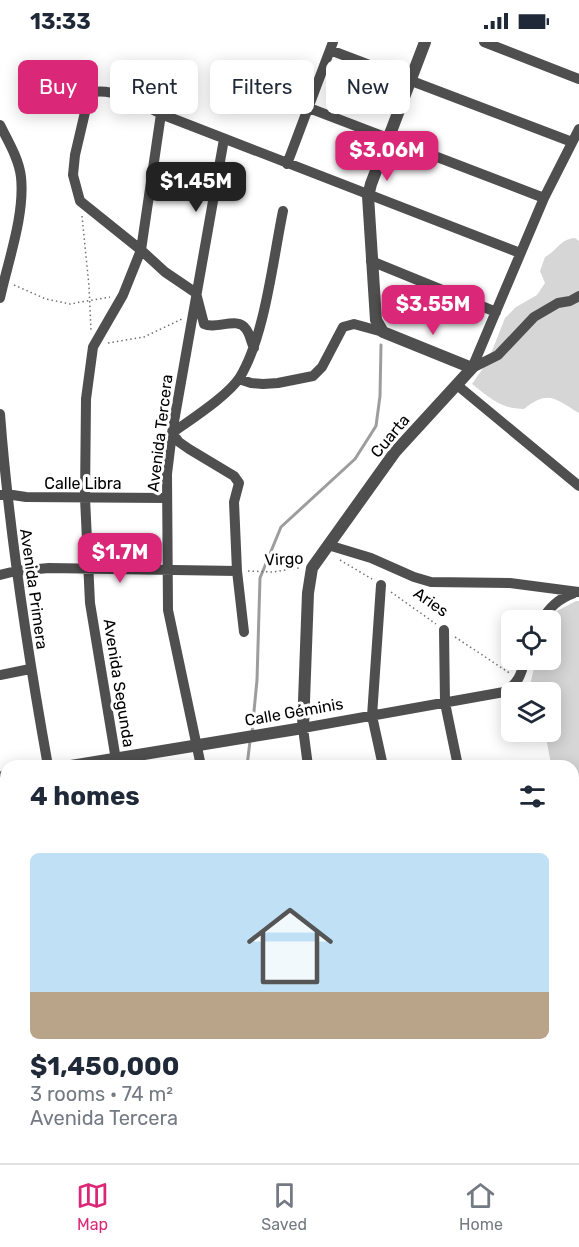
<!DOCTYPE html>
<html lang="en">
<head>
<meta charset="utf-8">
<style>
  body { margin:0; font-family:Rubik,sans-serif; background:#f2f2f3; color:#1f2937; height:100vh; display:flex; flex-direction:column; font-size:22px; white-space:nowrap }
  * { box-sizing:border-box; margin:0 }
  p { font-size:20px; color:#747a83 }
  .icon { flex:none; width:33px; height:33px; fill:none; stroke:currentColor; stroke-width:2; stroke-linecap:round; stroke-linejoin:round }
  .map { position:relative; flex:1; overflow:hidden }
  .panel { position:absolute; left:0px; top:718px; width:579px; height:404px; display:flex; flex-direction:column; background:#fff; border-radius:18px 18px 0 0; box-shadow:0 3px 15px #0003 }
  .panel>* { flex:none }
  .top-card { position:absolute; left:18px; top:18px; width:543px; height:54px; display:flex; gap:12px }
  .buttons { position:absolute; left:501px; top:568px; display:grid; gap:12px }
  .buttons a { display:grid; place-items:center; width:60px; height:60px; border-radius:9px; background:#fff; box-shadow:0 3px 15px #0003; font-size:30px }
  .price { position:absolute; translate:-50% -51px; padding:0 14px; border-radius:12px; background:#db2777; color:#fff; font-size:20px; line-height:39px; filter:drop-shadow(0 2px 3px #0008) }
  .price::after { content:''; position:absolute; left:50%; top:36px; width:18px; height:14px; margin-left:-9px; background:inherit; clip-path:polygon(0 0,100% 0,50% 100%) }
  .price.selected { background:#222; color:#fff }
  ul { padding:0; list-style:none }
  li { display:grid; align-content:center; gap:12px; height:318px; padding:0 30px }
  li span { display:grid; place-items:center; height:186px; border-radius:9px; color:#555 }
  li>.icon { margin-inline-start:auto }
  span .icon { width:108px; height:108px; fill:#fffc; stroke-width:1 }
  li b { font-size:26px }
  h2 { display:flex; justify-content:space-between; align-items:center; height:72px; padding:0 30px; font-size:26px }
  .pill { padding:0 21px; border-radius:9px; background:#fff; box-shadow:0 3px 15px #0003; font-size:21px; line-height:54px }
  .pill.selected { background:#db2777; color:#fff }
  .status { display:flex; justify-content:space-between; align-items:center; height:42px; padding:0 30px; background:#fff; direction:ltr }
  .status svg { height:16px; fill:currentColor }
  .tab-bar { display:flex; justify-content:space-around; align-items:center; height:84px; border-top:2px solid #e0e1e3; background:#fff; font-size:16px; color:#747a83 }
  .tab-bar a { display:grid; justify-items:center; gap:3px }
  .tab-bar .selected { color:#db2777 }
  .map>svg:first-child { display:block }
  .green { fill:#d6d6d6 }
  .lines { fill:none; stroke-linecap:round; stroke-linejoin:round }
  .stream { stroke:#9d9d9d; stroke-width:3 }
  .path { stroke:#717171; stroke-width:1.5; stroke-dasharray:1.5 3; stroke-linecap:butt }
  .minor { stroke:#4f4f4f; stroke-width:10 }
  .tertiary { stroke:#4f4f4f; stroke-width:12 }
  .labels { text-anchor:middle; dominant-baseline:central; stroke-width:6; stroke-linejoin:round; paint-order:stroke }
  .street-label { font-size:16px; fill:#000; stroke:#fff }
</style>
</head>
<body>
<div class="status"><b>13:33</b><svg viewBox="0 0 49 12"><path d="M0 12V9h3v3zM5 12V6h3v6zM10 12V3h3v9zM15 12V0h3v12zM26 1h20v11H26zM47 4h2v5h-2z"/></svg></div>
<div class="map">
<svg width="579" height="1121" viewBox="0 0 579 1121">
  <rect width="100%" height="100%" fill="#fff"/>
  <path class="green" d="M575,196L579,199V371C555,357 549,347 524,367C501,367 490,356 472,342L488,319L505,276L516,265L537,253L545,241L540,229L545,215C557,209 560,197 575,196Z
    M576,559H579V1121H404L402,1116H573V724H547L551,722L547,701L543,690H550V651H528L536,618H550L551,580L555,570Z"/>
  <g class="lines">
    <path class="stream" d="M252,690L257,638L260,536L281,485L355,417L376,384L380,354L381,303
      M247,724L250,699
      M0,984H6"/>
    <path class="path" d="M82,174L89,244L91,289
      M14,243L46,257L70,262L110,255
      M108,301L144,295L182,277
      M340,518L372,537
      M248,529L273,530L299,526
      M391,550L436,582
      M455,595L511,632"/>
    <path class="minor" d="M484,0L579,37
      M330,8L572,100
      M309,66L544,156
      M0,83C8,99 19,117 21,135C25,173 8,219 0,256
      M287,122L333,0
      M371,219L496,270
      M254,306C251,300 250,292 246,287C238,274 216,288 204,282L196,251L165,230L141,208L80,159L73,133L75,113L86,66L94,50C116,47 142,62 161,72L520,211
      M472,326L544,156L579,87
      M472,326L498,313L534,275L558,261L570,259L579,254
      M239,337L251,341L263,342L278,341L313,334L322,325L343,285L354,282L383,290
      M457,343L579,444
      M0,372C9,491 27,607 48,724
      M0,453L6,452L26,455L167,456
      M328,503L371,516L414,535L431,540L510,541L579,550
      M0,533L16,529L49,526L237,529
      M381,543L372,674L383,724
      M541,579C550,565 558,557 574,551
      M444,588L445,661L458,724
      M244,590L237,529L234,460L239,441L234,434L189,407L179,400L172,391C190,378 229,353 240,335C265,294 273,217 283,169
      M0,633L30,627
      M117,724L90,561L85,456L86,357L93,305L123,253L141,208L161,72
      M201,724L168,568L167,432L172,391L224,97
      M308,724L303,686L504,650C518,642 521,633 525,618
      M0,868L6,867
      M0,919L6,957"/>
    <path class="tertiary" d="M71,724L303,686L308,551L312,526L395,410L472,326L383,290L376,278L368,154L371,142L425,0
      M0,737L6,733"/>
  </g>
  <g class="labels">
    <g class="street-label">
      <text transform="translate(160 391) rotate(-83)">Avenida Tercera</text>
      <text transform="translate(390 394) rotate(-50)">Cuarta</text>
      <text x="83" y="441">Calle Libra</text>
      <text transform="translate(284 517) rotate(-3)">Virgo</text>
      <text transform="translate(34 547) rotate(82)">Avenida Primera</text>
      <text transform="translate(431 560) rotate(35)">Aries</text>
      <text transform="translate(119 641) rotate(81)">Avenida Segunda</text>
      <text transform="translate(294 670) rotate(-10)">Calle Géminis</text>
    </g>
  </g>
</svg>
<div class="buttons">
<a><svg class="icon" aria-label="locate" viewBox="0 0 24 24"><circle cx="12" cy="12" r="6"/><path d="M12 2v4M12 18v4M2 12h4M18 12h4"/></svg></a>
<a><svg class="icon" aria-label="layers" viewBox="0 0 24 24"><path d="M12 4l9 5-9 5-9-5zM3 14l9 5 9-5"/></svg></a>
</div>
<b class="price" style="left:387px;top:140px">$3.06M</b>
<b class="price selected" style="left:196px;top:171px">$1.45M</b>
<b class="price" style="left:433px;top:294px">$3.55M</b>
<b class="price" style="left:120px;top:542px">$1.7M</b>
<div class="top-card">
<a class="pill selected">Buy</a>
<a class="pill">Rent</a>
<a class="pill">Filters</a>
<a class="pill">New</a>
</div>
<section class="panel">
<h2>4 homes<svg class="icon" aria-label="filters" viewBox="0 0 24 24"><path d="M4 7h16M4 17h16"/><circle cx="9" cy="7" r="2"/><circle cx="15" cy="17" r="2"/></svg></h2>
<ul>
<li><span style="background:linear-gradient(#bfe0f5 75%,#b9a48a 0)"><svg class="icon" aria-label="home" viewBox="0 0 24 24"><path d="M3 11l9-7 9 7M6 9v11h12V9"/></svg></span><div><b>$1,450,000</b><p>3 rooms · 74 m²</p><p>Avenida Tercera</p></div></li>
</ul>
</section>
</div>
<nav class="tab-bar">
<a class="selected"><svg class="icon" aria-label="map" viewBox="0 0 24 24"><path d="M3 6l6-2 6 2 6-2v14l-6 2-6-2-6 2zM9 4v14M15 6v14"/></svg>Map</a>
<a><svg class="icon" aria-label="saved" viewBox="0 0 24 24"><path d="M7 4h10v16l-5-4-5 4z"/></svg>Saved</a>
<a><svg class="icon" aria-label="home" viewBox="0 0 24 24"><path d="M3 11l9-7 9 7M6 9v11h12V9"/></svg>Home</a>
</nav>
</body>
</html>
